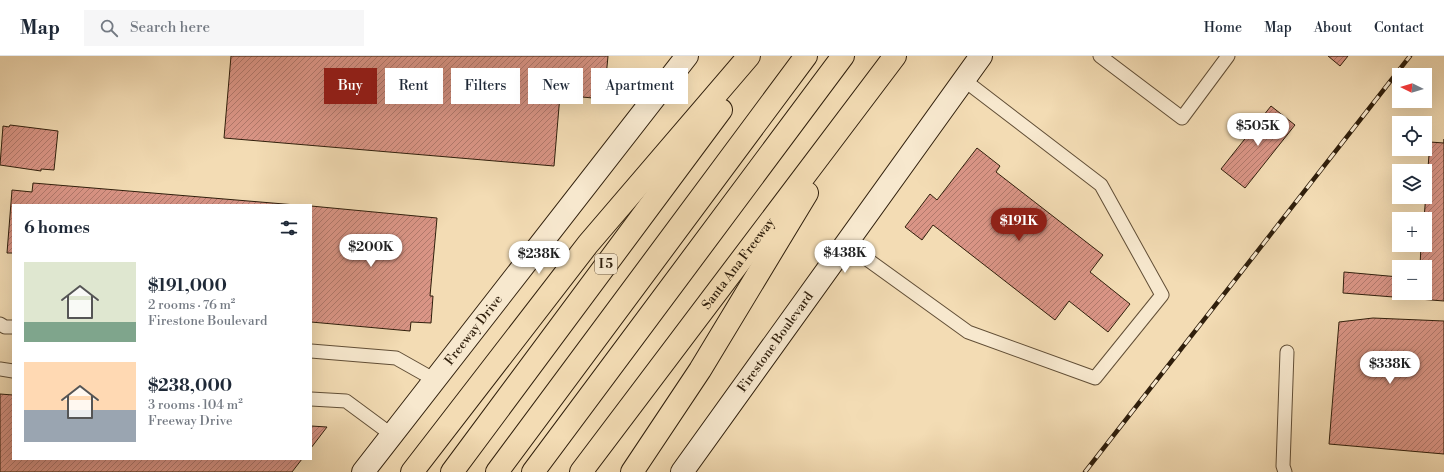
<!DOCTYPE html>
<html lang="en">
<head>
<meta charset="utf-8">
<style>
  body { margin:0; font-family:"Libre Bodoni",serif; background:#f6f6f7; color:#1f2937; height:100vh; display:flex; flex-direction:column; font-size:15px; white-space:nowrap }
  * { box-sizing:border-box; margin:0 }
  p { font-size:13px; color:#747a83 }
  .icon { flex:none; width:22px; height:22px; fill:none; stroke:currentColor; stroke-width:2; stroke-linecap:round; stroke-linejoin:round }
  .map { position:relative; flex:1; overflow:hidden }
  .details { position:absolute; left:12px; top:148px; width:300px; height:256px; display:flex; flex-direction:column; background:#fff; border-radius:0px; box-shadow:0 4px 16px #0002 }
  .details>* { flex:none }
  .top-card { position:absolute; left:324px; top:12px; width:380px; height:36px; display:flex; gap:8px }
  .needle { width:26px; rotate:275deg }
  .controls { position:absolute; left:1392px; top:12px; display:grid; gap:8px }
  .controls a { display:grid; place-items:center; width:40px; height:40px; border-radius:0px; background:#fff; box-shadow:0 4px 16px #0002; font-size:20px }
  .price { position:absolute; translate:-50% -34px; padding:0 9px; border-radius:14px; background:#fff; color:#222; font-size:13px; line-height:26px; filter:drop-shadow(0 1px 2px #0008) }
  .price::after { content:''; position:absolute; left:50%; top:24px; width:12px; height:9px; margin-left:-6px; background:inherit; clip-path:polygon(0 0,100% 0,50% 100%) }
  .price.current { background:#8f2418; color:#fff }
  ul { padding:0; list-style:none }
  li { display:flex; align-items:center; gap:12px; height:100px; padding:0 12px }
  li span { display:grid; place-items:center; flex:none; width:112px; height:80px; border-radius:0px; color:#555 }
  li>.icon { margin-inline-start:auto }
  span .icon { width:48px; height:48px; fill:#fffc; stroke-width:1 }
  li b { font-size:17px }
  h2 { display:flex; justify-content:space-between; align-items:center; height:48px; padding:0 12px; font-size:17px }
  .tag { padding:0 14px; border-radius:0px; background:#fff; box-shadow:0 4px 16px #0002; font-size:14px; line-height:36px }
  .tag.current { background:#8f2418; color:#fff }
  header { display:flex; align-items:center; gap:24px; box-sizing:border-box; height:56px; padding:0 20px; background:#fff; border-bottom:1px solid #e0e1e3 }
  header strong { font-size:19px }
  nav { display:flex; gap:22px; margin-inline-start:auto; font-size:14px }
  .search { width:280px; height:36px; background:#f6f6f7; display:flex; align-items:center; gap:10px; box-sizing:border-box; padding:0 14px; border-radius:0px; color:#747a83; font-size:15px }
  .map>svg:first-child { display:block }
  .building { fill:url(#building-hatch); stroke:#301f0c }
  .lines { fill:none; stroke-linecap:round; stroke-linejoin:round }
  .lane-casing { stroke:#614e36; stroke-width:15 }
  .secondary-casing { stroke:#301f0c; stroke-width:24 }
  .highway-casing { stroke:#301f0c; stroke-width:24 }
  .lane { stroke:#f7e8ce; stroke-width:13 }
  .secondary { stroke:#f7e8ce; stroke-width:22 }
  .highway { stroke:#f3dcb4; stroke-width:22 }
  .rail-casing { stroke:#301f0c; stroke-width:4.5 }
  .rail { stroke:#f7e8ce; stroke-width:3; stroke-dasharray:9; stroke-linecap:butt }
  .labels { text-anchor:middle; dominant-baseline:central; stroke-width:3; stroke-linejoin:round; paint-order:stroke }
  .shield { fill:#f7e8ce; stroke:#6c5b46; stroke-width:1 }
  .shield-label { font-size:12px; font-weight:bold; fill:#301f0c }
  .street-label { font-size:13px; fill:#301f0c; stroke:#f7e8ce }
</style>
</head>
<body>
<header>
<strong>Map</strong>
<div class="search"><svg class="icon" aria-label="search" viewBox="0 0 24 24"><circle cx="10" cy="10" r="6"/><path d="M15 15l6 6"/></svg>Search here</div>
<nav><a>Home</a><a>Map</a><a>About</a><a>Contact</a></nav>
</header>
<div class="map">
<svg width="1444" height="416" viewBox="0 0 1444 416">
  <defs>
    <pattern id="building-hatch" width="6" height="6" patternUnits="userSpaceOnUse"><rect width="6" height="6" fill="#da9586"/><path d="M-1 1l2-2M0 6l6-6M5 7l2-2" fill="none" stroke="#b1796c"/></pattern>
  </defs>
  <rect width="100%" height="100%" fill="#f3dcb4"/>
  <filter id="stains"><feTurbulence type="fractalNoise" baseFrequency=".005" numOctaves="4"/><feColorMatrix values="0 0 0 0 .2 0 0 0 0 .09 0 0 0 0 .02 0 0 0 .5 -.17"/></filter>
  <radialGradient id="worn" r=".72"><stop offset=".6" stop-color="#630" stop-opacity="0"/><stop offset="1" stop-color="#630" stop-opacity=".3"/></radialGradient>
  <path class="building" d="M231,0H608L604,43L560,39L554,110L224,82Z
    M1328,0H1348L1340,10Z
    M1271,50L1295,69L1245,132L1221,113Z
    M10,69L58,75L54,114L41,113V115L0,109L3,70L9,71Z
    M1444,83V245L1343,237L1344,216L1399,221V237H1425V211H1420L1421,189H1425V163H1424L1430,86L1444,87Z
    M977,92L1000,110L996,116L1103,199L1090,216L1130,248L1108,276L1069,245L1055,264L933,169L922,184L905,171L930,138L937,144Z
    M33,127L296,149H13V197H7L12,134L32,136Z
    M311,150L437,162L430,240H433L431,267L411,266L410,275L311,266Z
    M1373,262L1444,265V398L1329,388L1339,266Z
    M0,338L13,339V403H302L292,416H0Z
    M311,370L327,371L311,392Z"/>
  <g class="lines">
    <defs>
      <path id="lane" d="M1100,0L1182,62L1228,0
        M846,188L968,276L1095,322L1162,239L1101,129L964,24
        M0,268L5,271H13
        M311,295L396,302L435,324
        M0,313L13,315
        M311,343L346,345L392,379
        M1285,416L1283,410L1287,296"/>
      <g id="secondary">
        <path id="s1" d="M363,416L687,0"/>
        <path id="s2" d="M682,416L981,0"/>
      </g>
      <g id="highway">
        <path d="M412,416L588,188L749,0"/>
        <path d="M452,416L721,54"/>
        <path d="M497,416L806,0"/>
        <path d="M533,416L843,0"/>
        <path id="s3" d="M581,416L895,0"/>
        <path d="M632,416L700,314L807,137"/>
      </g>
    </defs>
    <use href="#lane" class="lane-casing"/>
    <use href="#secondary" class="secondary-casing"/>
    <use href="#highway" class="highway-casing"/>
    <use href="#lane" class="lane"/>
    <use href="#secondary" class="secondary"/>
    <use href="#highway" class="highway"/>
    <defs>
      <path id="rail" d="M1085,416L1410,0"/>
    </defs>
    <use href="#rail" class="rail-casing"/>
    <use href="#rail" class="rail"/>
  </g>
  <g class="labels">
    <rect class="shield" x="595" y="198" width="22" height="20" rx="3"/>
    <g class="shield-label">
      <text x="606" y="208">I 5</text>
    </g>
    <g class="street-label">
      <text stroke="none"><textPath href="#s3" startOffset="261">Santa Ana Freeway</textPath></text>
      <text stroke="none"><textPath href="#s1" startOffset="180">Freeway Drive</textPath></text>
      <text stroke="none"><textPath href="#s2" startOffset="160">Firestone Boulevard</textPath></text>
    </g>
  </g>
  <rect width="100%" height="100%" filter="url(#stains)"/>
  <rect width="100%" height="100%" fill="url(#worn)"/>
</svg>
<div class="controls">
<a><svg class="needle" viewBox="-14 -14 28 28"><path d="M0-13l5 13h-10z" fill="#e53935"/><path d="M0 13l5-13h-10z" fill="#747a83"/></svg></a>
<a><svg class="icon" aria-label="locate" viewBox="0 0 24 24"><circle cx="12" cy="12" r="6"/><path d="M12 2v4M12 18v4M2 12h4M18 12h4"/></svg></a>
<a><svg class="icon" aria-label="layers" viewBox="0 0 24 24"><path d="M12 4l9 5-9 5-9-5zM3 14l9 5 9-5"/></svg></a>
<a>+</a>
<a>−</a>
</div>
<b class="price" style="left:1258px;top:91px">$505K</b>
<b class="price current" style="left:1019px;top:186px">$191K</b>
<b class="price" style="left:371px;top:212px">$200K</b>
<b class="price" style="left:845px;top:218px">$438K</b>
<b class="price" style="left:539px;top:219px">$238K</b>
<b class="price" style="left:1390px;top:329px">$338K</b>
<div class="top-card">
<a class="tag current">Buy</a>
<a class="tag">Rent</a>
<a class="tag">Filters</a>
<a class="tag">New</a>
<a class="tag">Apartment</a>
</div>
<section class="details">
<h2>6 homes<svg class="icon" aria-label="filters" viewBox="0 0 24 24"><path d="M4 7h16M4 17h16"/><circle cx="9" cy="7" r="2"/><circle cx="15" cy="17" r="2"/></svg></h2>
<ul>
<li><span style="background:linear-gradient(#dfe7d0 75%,#7fa58c 0)"><svg class="icon" aria-label="home" viewBox="0 0 24 24"><path d="M3 11l9-7 9 7M6 9v11h12V9"/></svg></span><div><b>$191,000</b><p>2 rooms · 76 m²</p><p>Firestone Boulevard</p></div></li>
<li><span style="background:linear-gradient(#ffd9b3 60%,#9aa5b1 0)"><svg class="icon" aria-label="home" viewBox="0 0 24 24"><path d="M3 11l9-7 9 7M6 9v11h12V9"/></svg></span><div><b>$238,000</b><p>3 rooms · 104 m²</p><p>Freeway Drive</p></div></li>
</ul>
</section>
</div>
</body>
</html>
